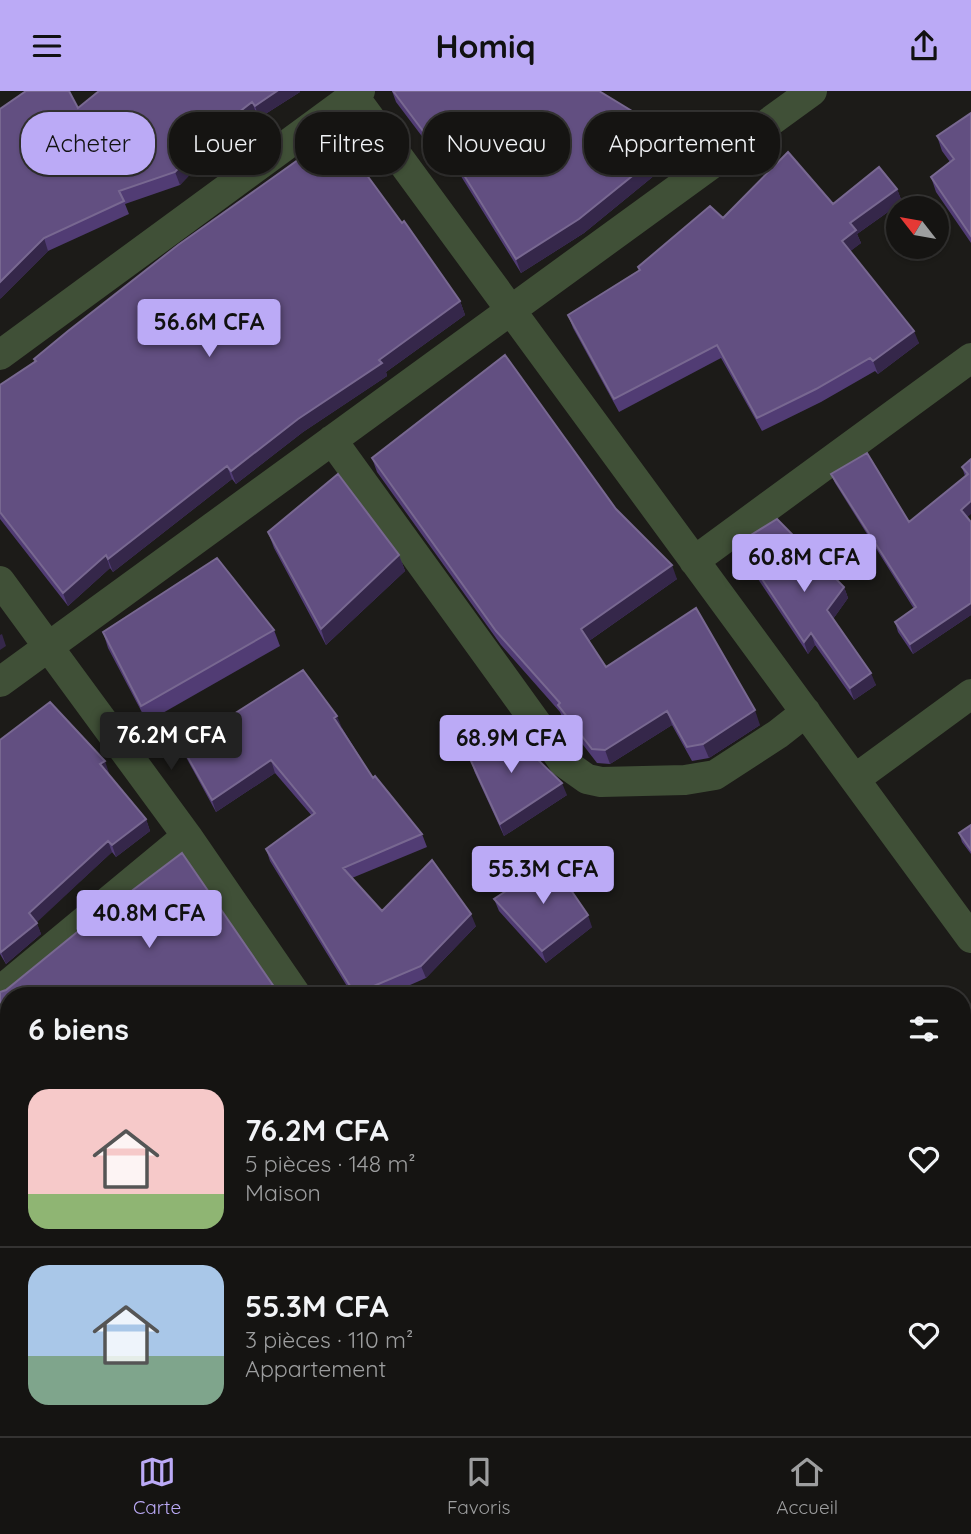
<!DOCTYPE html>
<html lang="fr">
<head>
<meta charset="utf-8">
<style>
  body { margin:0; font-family:Quicksand,sans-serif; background:#1e1d1b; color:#f1f3f6; height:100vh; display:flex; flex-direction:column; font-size:26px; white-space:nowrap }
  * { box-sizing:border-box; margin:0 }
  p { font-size:23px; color:#9d9e9f }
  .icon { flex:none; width:38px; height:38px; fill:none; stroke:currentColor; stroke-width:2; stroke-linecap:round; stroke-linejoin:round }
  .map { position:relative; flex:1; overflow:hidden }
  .details { position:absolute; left:0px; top:896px; width:971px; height:450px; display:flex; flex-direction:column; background:#151412; border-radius:28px 28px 0 0; box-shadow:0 2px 5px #0004,0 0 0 2px #343332 }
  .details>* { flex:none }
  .top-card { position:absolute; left:21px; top:21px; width:929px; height:63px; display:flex; gap:14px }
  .needle { width:46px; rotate:301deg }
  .buttons { position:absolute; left:886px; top:105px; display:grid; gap:14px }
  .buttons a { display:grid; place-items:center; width:63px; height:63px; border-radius:50%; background:#151412; box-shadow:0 2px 5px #0004,0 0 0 2px #343332; font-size:35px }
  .price { position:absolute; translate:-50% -60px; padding:0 16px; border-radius:7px; background:#bbaaf6; color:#111; font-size:23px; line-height:46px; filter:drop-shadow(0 2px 4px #0008) }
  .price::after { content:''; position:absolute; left:50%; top:42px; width:21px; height:16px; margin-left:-10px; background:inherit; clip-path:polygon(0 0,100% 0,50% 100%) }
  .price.selected { background:#222; color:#fff }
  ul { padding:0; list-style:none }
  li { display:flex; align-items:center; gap:21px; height:175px; padding:0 28px }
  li+li { border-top:2px solid #343332 }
  li span { display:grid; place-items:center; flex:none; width:196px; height:140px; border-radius:21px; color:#555 }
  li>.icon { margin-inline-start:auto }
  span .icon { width:84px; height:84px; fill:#fffc; stroke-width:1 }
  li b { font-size:30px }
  h2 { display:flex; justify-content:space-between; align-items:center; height:84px; padding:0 28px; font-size:30px }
  .tag { padding:0 24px; border-radius:28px; background:#151412; box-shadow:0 2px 5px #0004,0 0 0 2px #343332; font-size:24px; line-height:63px }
  .tag.selected { background:#bbaaf6; color:#111 }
  header { display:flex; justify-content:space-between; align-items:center; height:91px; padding:0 28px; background:#bbaaf6; color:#111; font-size:32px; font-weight:700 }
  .menu { display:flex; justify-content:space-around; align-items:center; height:98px; border-top:2px solid #343332; background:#151412; font-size:19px; color:#9d9e9f }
  .menu a { display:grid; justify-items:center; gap:4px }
  .menu .selected { color:#bbaaf6 }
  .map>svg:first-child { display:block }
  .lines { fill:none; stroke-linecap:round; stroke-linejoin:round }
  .street { stroke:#405037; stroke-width:30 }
  .wall { fill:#513c74 }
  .shaded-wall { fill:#35274a }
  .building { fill:#624f81; stroke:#786891; stroke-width:2 }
</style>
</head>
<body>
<header><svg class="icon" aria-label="menu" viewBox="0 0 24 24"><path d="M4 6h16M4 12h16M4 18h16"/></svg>Homiq<svg class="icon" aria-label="share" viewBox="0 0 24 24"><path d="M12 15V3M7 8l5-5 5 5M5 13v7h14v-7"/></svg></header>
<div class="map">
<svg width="971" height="1345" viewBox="0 0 971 1345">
  <rect width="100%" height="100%" fill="#1c1b18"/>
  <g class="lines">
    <path class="street" d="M350,0L971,847
      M0,264L360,0
      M332,349L540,637L563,671L587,688L601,691L685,689L715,684L778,643L806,621
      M694,470L971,267
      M0,490L187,745L297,905
      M0,591L812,0
      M855,688L971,603
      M0,900L187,745
      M0,1014L9,1026
      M962,1078L971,1072
      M0,1147L9,1140
      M962,1311L971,1306
      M604,1337L610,1345
      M905,1345L918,1337"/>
  </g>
  <path class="wall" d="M392,0L678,48L683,61L584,142L521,182L459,82L452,85L396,11Z
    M300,1L259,27L257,24L216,56L180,94L125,113L129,123L48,160L0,208L78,17Z
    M971,22V152L936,101L931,86L950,71L942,60L937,45Z
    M897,98L902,111L857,143L861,152L850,160L919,252L878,283L875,280L821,311L762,340L721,267L619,321L573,237L568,224L639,180L638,176L723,127L833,113Z
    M402,132L460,210L465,224L386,281L387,285L303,341L236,393L232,388L113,481L110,477L68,515L0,428V294L36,271L34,268Z
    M372,367L616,418L677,488L589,550L606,576L760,634L709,667L692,670L672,634L610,673L597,672L563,628L560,621L501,554L377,381Z
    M971,368L967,427L971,431V524L913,563L898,541L895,531L914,518L835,392L831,383L909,431L965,385L962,376Z
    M268,441L399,464L405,480L326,554L274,457Z
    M738,452L844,496L848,507L833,528L876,594L854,609L815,554L808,563L742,464Z
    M274,539L280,555L147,631L108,557L103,541Z
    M342,637L373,687L422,743L427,756L352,787L382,820L476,835L426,887L385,905H353L270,770L266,758L312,725L275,682L216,721L187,668L182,656Z
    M0,649L109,682L108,683L146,728L150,740L116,766L112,761L36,831L41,843L6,873L0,863Z
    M471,670L567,704L504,745L475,682Z
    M971,734V763L962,751L959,742Z
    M494,808L592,836L546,872L499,820Z
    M0,901L9,905V978L0,969Z
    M962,995L971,1007V1056L962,1057Z
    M971,1166V1203L962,1191V1172Z
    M834,1337H865L852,1345H839Z"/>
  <path class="shaded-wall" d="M277,0H300V1L259,27L255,15Z
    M252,11L257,24L216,56L180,94L175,81L211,43Z
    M678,48L683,61L584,142L521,182L516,168Z
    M897,98L902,111L857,143L861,152L847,163L842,150L850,132Z
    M44,147L48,160L0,208V191Z
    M460,210L465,224L386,281L387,285L303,341L236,393L231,380L298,328Z
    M914,240L919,252L878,283L873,270Z
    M227,375L232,388L113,481L108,468Z
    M971,410V423L964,429L961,419Z
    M106,464L110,477L68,515L63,502Z
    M399,464L405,480L326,554L321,538Z
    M672,474L677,488L586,552L581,538Z
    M844,496L848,507L831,531L827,519Z
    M971,512V524L913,563L910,553Z
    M811,542L815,554L808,563L804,551Z
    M2,543L6,555L0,559V544Z
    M871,582L876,594L854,609L850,597Z
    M755,619L760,634L709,667L703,653Z
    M667,620L672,634L610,673L605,659Z
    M337,625L342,637L338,639L334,627Z
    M271,669L275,682L216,721L212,709Z
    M105,670L109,682L105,685L100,673Z
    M562,692L567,704L504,745L500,733Z
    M146,728L150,740L116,766L112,754Z
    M108,750L112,761L34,834L29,822Z
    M471,823L476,835L426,887L421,875Z
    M588,824L592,836L546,872L542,860Z
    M37,832L41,843L6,873L1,861Z
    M9,1106V1121L0,1127V1112Z
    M841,1337H865L852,1345H841L839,1339Z"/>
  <path class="building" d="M26,0H69L78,17L99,0H277L255,15L252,11L211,43L175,81L119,100L124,110L44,147L0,191V18Z
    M393,0H599L678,48L579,128L516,168L454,68L447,72Z
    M971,22V145L931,86L954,68L937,45Z
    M336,42L402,132L404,130L460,210L379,269L382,272L298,328L231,380L227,375L108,468L106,464L63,502L0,421V294L36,270L34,268L68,240L178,154Z
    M788,61L833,113L879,76L897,98L850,132L856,139L842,150L914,240L873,270L870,267L816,298L757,327L717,254L614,308L568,224L640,179L638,176L710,115L723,127Z
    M505,264L616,418L672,474L581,538L606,576L696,517L755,619L703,653L687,656L667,620L605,659L592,658L558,614L560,612L496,540L372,367Z
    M867,362L909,431L968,383L962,376L971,368V410L961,419L971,431V512L910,553L895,531L916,516L831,383Z
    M338,383L399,464L321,538L268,441Z
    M777,428L844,496L827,519L871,582L850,597L811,542L804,551L738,452Z
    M217,467L274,539L141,615L103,541Z
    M303,579L337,625L334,627L373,687L375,685L422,743L343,777L382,820L432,769L471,823L421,875L355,903L266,758L315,722L271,669L212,709L182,656Z
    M50,611L105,670L100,673L146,728L112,754L108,750L29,822L37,832L1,861L0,858V649Z
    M502,634L562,692L500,733L471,670Z
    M971,734V759L959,742Z
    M182,762L279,903L276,905H9V969L0,960V901L6,899L76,842Z
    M551,770L588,824L542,860L494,808Z
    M962,995L971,1007V1047L962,1048Z
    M0,1045L9,1058V1106L0,1112Z
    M971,1166V1199L962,1186V1172Z"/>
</svg>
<div class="buttons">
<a><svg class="needle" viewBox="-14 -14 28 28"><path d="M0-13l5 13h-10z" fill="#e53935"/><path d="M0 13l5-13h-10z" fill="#9d9e9f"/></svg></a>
</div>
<b class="price" style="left:209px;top:268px">56.6M CFA</b>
<b class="price" style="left:804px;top:503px">60.8M CFA</b>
<b class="price selected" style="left:171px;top:681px">76.2M CFA</b>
<b class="price" style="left:511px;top:684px">68.9M CFA</b>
<b class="price" style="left:543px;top:815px">55.3M CFA</b>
<b class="price" style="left:149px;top:859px">40.8M CFA</b>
<div class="top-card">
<a class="tag selected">Acheter</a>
<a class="tag">Louer</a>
<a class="tag">Filtres</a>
<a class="tag">Nouveau</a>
<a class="tag">Appartement</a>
</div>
<section class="details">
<h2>6 biens<svg class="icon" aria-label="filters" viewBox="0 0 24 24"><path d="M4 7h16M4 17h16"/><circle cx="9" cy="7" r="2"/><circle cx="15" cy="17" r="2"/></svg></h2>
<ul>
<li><span style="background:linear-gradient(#f6c9c9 75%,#8fb573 0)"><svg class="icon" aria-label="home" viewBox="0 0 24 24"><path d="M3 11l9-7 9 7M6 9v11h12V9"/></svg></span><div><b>76.2M CFA</b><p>5 pièces · 148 m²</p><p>Maison</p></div><svg class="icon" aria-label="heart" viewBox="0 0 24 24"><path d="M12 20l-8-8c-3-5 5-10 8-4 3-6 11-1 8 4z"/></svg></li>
<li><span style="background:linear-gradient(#a9c7e8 65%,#7fa58c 0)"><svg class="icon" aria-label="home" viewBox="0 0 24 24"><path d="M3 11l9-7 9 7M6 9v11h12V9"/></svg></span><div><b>55.3M CFA</b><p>3 pièces · 110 m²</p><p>Appartement</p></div><svg class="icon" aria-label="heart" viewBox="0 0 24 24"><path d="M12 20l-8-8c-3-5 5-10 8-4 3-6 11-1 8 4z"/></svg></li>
</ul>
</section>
</div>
<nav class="menu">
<a class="selected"><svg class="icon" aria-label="map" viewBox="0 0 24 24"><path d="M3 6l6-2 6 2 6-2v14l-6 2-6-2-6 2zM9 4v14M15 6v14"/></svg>Carte</a>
<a><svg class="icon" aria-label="saved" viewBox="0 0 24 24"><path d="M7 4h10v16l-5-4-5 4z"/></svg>Favoris</a>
<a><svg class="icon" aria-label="home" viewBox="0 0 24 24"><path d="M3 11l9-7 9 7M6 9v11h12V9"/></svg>Accueil</a>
</nav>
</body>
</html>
